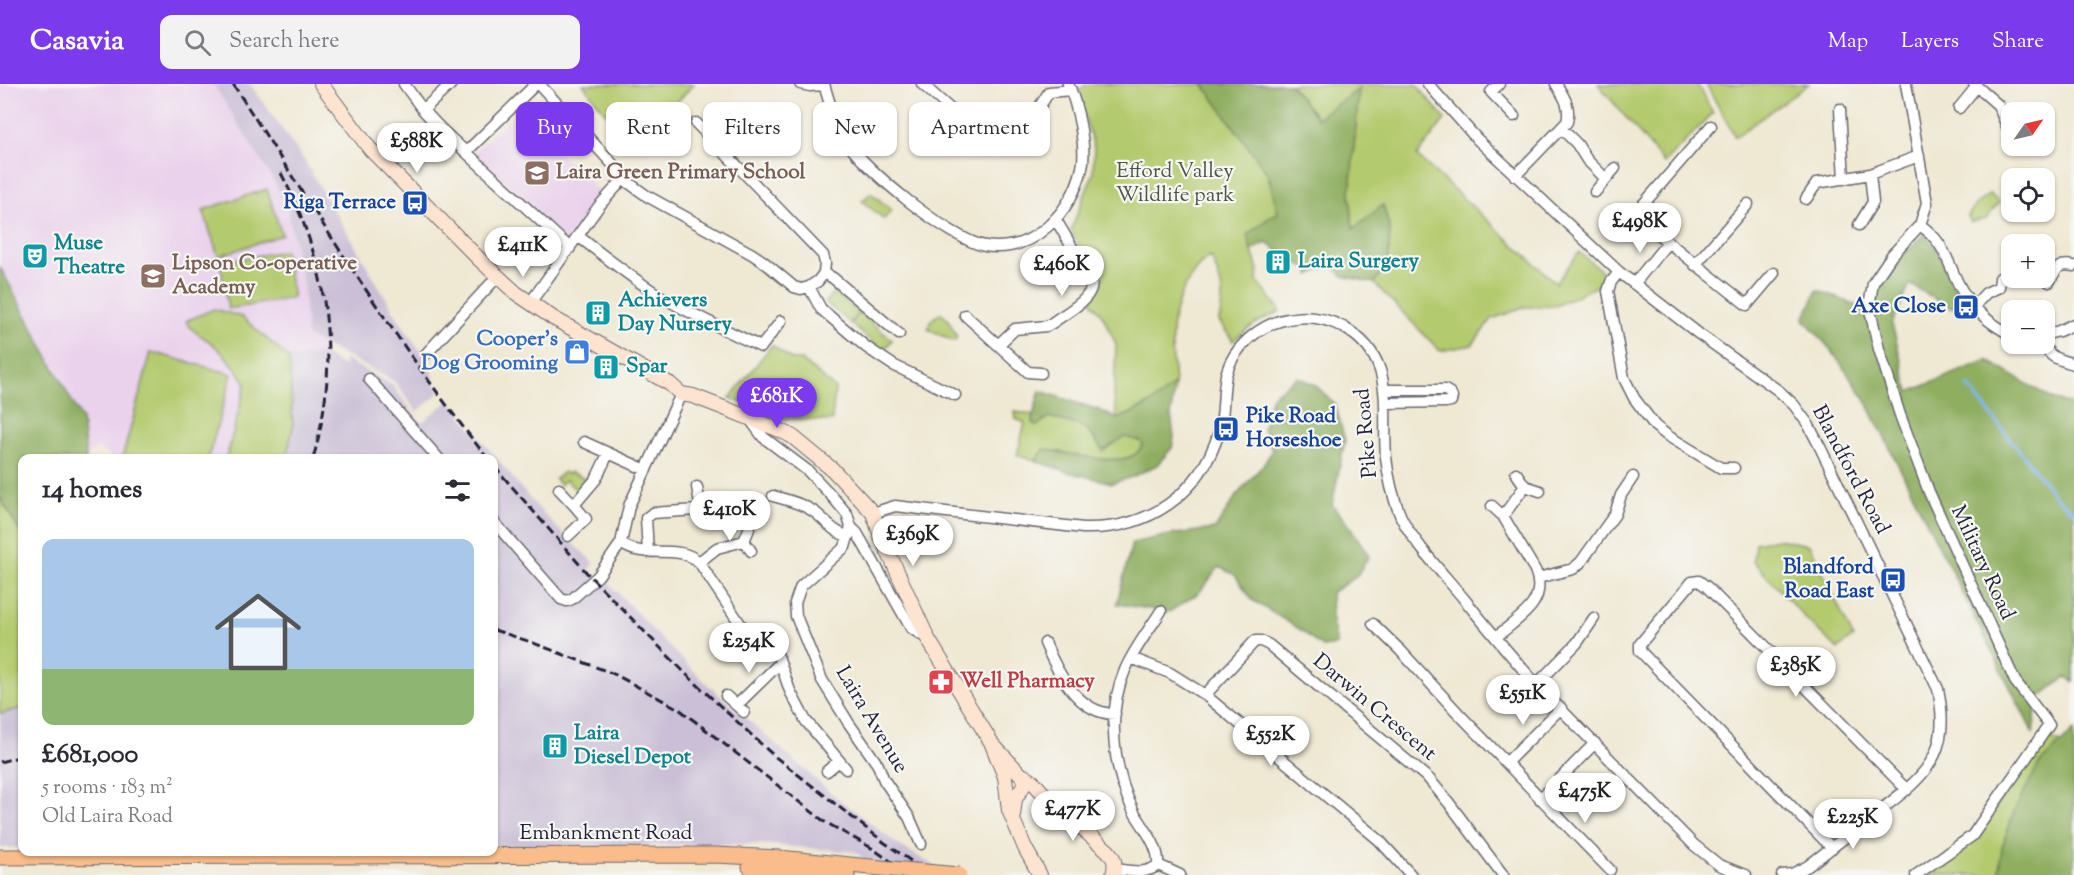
<!DOCTYPE html>
<html lang="en">
<head>
<meta charset="utf-8">
<style>
  body { margin:0; font-family:"Sorts Mill Goudy",serif; background:#f2f2f3; color:#2b2b33; height:100vh; display:flex; flex-direction:column; font-size:22px; white-space:nowrap }
  * { box-sizing:border-box; margin:0 }
  p { font-size:20px; color:#7c7c81 }
  .icon { flex:none; width:33px; height:33px; fill:none; stroke:currentColor; stroke-width:2; stroke-linecap:round; stroke-linejoin:round }
  .map { position:relative; flex:1; overflow:hidden }
  .side { position:absolute; left:18px; top:370px; width:480px; height:402px; display:flex; flex-direction:column; background:#fff; border-radius:12px; box-shadow:0 2px 4px #0004 }
  .side>* { flex:none }
  .banner { position:absolute; left:516px; top:18px; width:570px; height:54px; display:flex; gap:12px }
  .needle { width:39px; rotate:56deg }
  .buttons { position:absolute; left:2001px; top:18px; display:grid; gap:12px }
  .buttons a { display:grid; place-items:center; width:54px; height:54px; border-radius:12px; background:#fff; box-shadow:0 2px 4px #0004; font-size:30px }
  .price { position:absolute; translate:-50% -51px; padding:0 14px; border-radius:21px; background:#fff; color:#222; font-size:20px; line-height:39px; filter:drop-shadow(0 2px 3px #0008) }
  .price::after { content:''; position:absolute; left:50%; top:36px; width:18px; height:14px; margin-left:-9px; background:inherit; clip-path:polygon(0 0,100% 0,50% 100%) }
  .price.active { background:#7c3aed; color:#fff }
  ul { padding:0; list-style:none }
  li { display:grid; align-content:center; gap:12px; height:318px; padding:0 24px }
  li span { display:grid; place-items:center; height:186px; border-radius:12px; color:#555 }
  li>.icon { margin-inline-start:auto }
  span .icon { width:108px; height:108px; fill:#fffc; stroke-width:1 }
  li b { font-size:26px }
  h2 { display:flex; justify-content:space-between; align-items:center; height:72px; padding:0 24px; font-size:26px }
  .pill { padding:0 21px; border-radius:12px; background:#fff; box-shadow:0 2px 4px #0004; font-size:21px; line-height:54px }
  .pill.active { background:#7c3aed; color:#fff }
  header { display:flex; align-items:center; gap:36px; box-sizing:border-box; height:84px; padding:0 30px; background:#7c3aed; color:#fff }
  header strong { font-size:28px }
  nav { display:flex; gap:33px; margin-inline-start:auto; font-size:21px }
  .search { width:420px; height:54px; background:#f2f2f3; display:flex; align-items:center; gap:15px; box-sizing:border-box; padding:0 21px; border-radius:12px; color:#7c7c81; font-size:22px }
  .map>svg:first-child { display:block }
  .built { fill:#ead1ec }
  .industrial { fill:#cabfd6 }
  .green { fill:#b4ca6e; stroke:#6b7654; stroke-width:1.5 }
  .forest { fill:#8fae61; stroke:#58684e; stroke-width:1.5 }
  .lines { fill:none; stroke-linecap:round; stroke-linejoin:round }
  .stream { stroke:#7fb8f0; stroke-width:3 }
  .minor-casing { stroke:#6a6770; stroke-width:13 }
  .secondary-casing { stroke:#6a6770; stroke-width:16 }
  .primary-casing { stroke:#6a6770; stroke-width:17 }
  .minor { stroke:#fff; stroke-width:10 }
  .secondary { stroke:#fde4d0; stroke-width:14 }
  .primary { stroke:#f9bc8a; stroke-width:15 }
  .rail { stroke:#22223b; stroke-width:3; stroke-dasharray:9 4.5; stroke-linecap:butt }
  .primary-bridge-casing { stroke:#6a6770; stroke-width:17; stroke-linecap:butt }
  .primary-bridge { stroke:#f9bc8a; stroke-width:15 }
  .labels { text-anchor:middle; dominant-baseline:central; stroke-width:4.5; stroke-linejoin:round; paint-order:stroke }
  .park-label { font-size:21px; fill:#4e544a; stroke:#f6f6f2 }
  .education-label { font-size:21px; font-weight:bold; fill:#785e54; stroke:#f6f6f2; text-anchor:start }
  .transit-label { font-size:21px; font-weight:bold; fill:#164399; stroke:#f6f6f2; text-anchor:end }
  .culture-label { font-size:21px; font-weight:bold; fill:#0d838f; stroke:#f6f6f2; text-anchor:start }
  .shop-label { font-size:21px; font-weight:bold; fill:#366cbe; stroke:#f6f6f2; text-anchor:end }
  .street-label { font-size:21px; fill:#22223b; stroke:#f6f6f2 }
  .health-label { font-size:21px; font-weight:bold; fill:#be3a42; stroke:#f6f6f2; text-anchor:start }
</style>
</head>
<body>
<header>
<strong>Casavia</strong>
<div class="search"><svg class="icon" aria-label="search" viewBox="0 0 24 24"><circle cx="10" cy="10" r="6"/><path d="M15 15l6 6"/></svg>Search here</div>
<nav><a>Map</a><a>Layers</a><a>Share</a></nav>
</header>
<div class="map">
<svg width="2074" height="791" viewBox="0 0 2074 791">
  <rect width="100%" height="100%" fill="#f6f6f2"/>
  <filter id="ink" filterUnits="userSpaceOnUse"><feTurbulence type="fractalNoise" baseFrequency=".0167" numOctaves="2"/><feDisplacementMap in="SourceGraphic" scale="12" xChannelSelector="R" yChannelSelector="G"/><feConvolveMatrix kernelMatrix="1 2 1 2 8 2 1 2 1" color-interpolation-filters="sRGB"/></filter>
  <filter id="wash" filterUnits="userSpaceOnUse"><feTurbulence type="fractalNoise" baseFrequency=".008" numOctaves="4" result="noise"/><feDisplacementMap in="SourceGraphic" scale="24" xChannelSelector="R" yChannelSelector="G"/><feGaussianBlur stdDeviation="1.35" result="paint"/><feColorMatrix in="noise" values="0 0 0 0 0 0 0 0 0 0 0 0 0 0 0 0 0 1.4 0 .05"/><feComposite in="paint" operator="in"/></filter>
  <g filter="url(#wash)">
    <rect width="100%" height="100%" fill="#efe8d3"/>
    <path class="built" d="M0,0H213L275,99L287,121L303,200L307,252L323,260V270L289,274L242,233L214,225L186,237L190,245L214,261L235,282L246,299L226,375H111L109,371L98,364L86,373L82,336L0,183Z
      M517,29L601,109L566,157L474,68Z"/>
    <path class="industrial" d="M213,0H250L304,76L399,236L424,272L425,277L433,289L434,299L440,308L417,328L394,297L307,252L303,200L287,121L275,99Z
      M323,270L344,282V275L392,301L421,339L450,316L472,345L532,417L563,450L594,479L589,486L601,498L604,494L660,554L706,599L831,709L897,760L950,791H881L856,768L758,760L494,762V375H286L293,343L289,274Z
      M22,624V759H20V764H0V630Z"/>
    <path class="green" d="M583,0H694L637,61L603,26Z
      M1087,0H1203L1268,90L1278,129L1270,133L1247,151L1258,186L1257,197L1280,226L1279,228C1261,235 1248,243 1233,257L1219,237C1225,209 1222,199 1211,173C1190,182 1172,226 1172,249C1171,266 1174,283 1175,300C1155,318 1141,325 1117,335L1114,313L1116,260L1102,231L1091,217L1097,205L1096,194L1071,146L1093,90L1094,63L1077,8Z
      M1290,0H1416L1445,35L1417,72L1556,199L1579,168L1605,190L1601,200L1555,222L1525,223L1492,235L1472,261L1440,267L1374,199L1388,180L1390,146L1383,121L1353,146L1350,109L1359,5L1317,34Z
      M1598,0H1697L1713,29L1664,79Z
      M1706,0H1809L1735,53Z
      M267,105L282,151L218,172L203,126Z
      M871,109L892,126L884,135L862,117Z
      M1990,110L1999,118L1986,135L1971,138L1968,132L1975,121Z
      M285,167L293,214L228,225L220,178Z
      M834,208L859,229L850,239L825,218Z
      M214,225L242,233L289,274L293,343L286,375H226L246,299C237,285 227,273 215,262C205,253 192,249 186,237Z
      M860,229L892,256L883,267L851,240Z
      M941,229L948,236L957,253L954,257L928,245L932,235Z
      M772,261L792,276H801L835,304L832,337L778,334L730,314Z
      M151,268L232,290L208,375H122Z
      M1015,328L1033,331V339L1049,333L1074,340L1088,346L1094,354C1109,353 1133,349 1144,360C1141,363 1137,369 1134,371C1116,382 1065,369 1045,365L1035,377L1017,371L1025,339L1016,335Z
      M564,388L567,390L571,388L588,396L578,408L566,396L560,401L555,395Z
      M0,413L22,451V624L0,630Z
      M1778,455L1809,461L1815,472L1853,553L1838,565L1809,538L1753,477L1755,459Z
      M2046,652L2061,659L2074,791H1920L1973,754Z"/>
    <path class="forest" d="M1203,0H1290L1317,34L1359,5L1350,109L1353,145L1383,121L1390,146L1388,181L1374,199L1343,192L1330,180L1310,191L1309,186L1266,159L1251,167L1247,151L1270,133L1278,129L1268,90Z
      M1924,150L1938,166L1961,219L1950,224L1910,200L1892,240L1909,308L1987,276L2054,316L2074,320V598L2066,593L2038,614L2033,649L1864,313L1831,266L1804,235L1817,206L1859,222L1875,223L1877,202L1886,186Z
      M0,183L82,336L86,373V375H22V451L0,413Z
      M1297,293L1315,301L1335,320L1345,356L1332,421L1349,441L1369,472L1356,493L1331,509L1332,535L1337,561L1322,563L1301,546L1252,516L1235,491L1219,483L1199,509L1169,528L1117,520L1132,459L1175,450L1215,445L1237,411L1263,381L1272,367L1263,344L1272,312Z
      M1175,300L1171,330L1174,353L1172,364L1157,381L1132,393L1112,399L1068,388L1035,377L1045,365C1065,369 1116,382 1134,371C1137,369 1141,364 1143,360L1140,357L1124,353L1103,367L1088,346L1074,340L1049,333L1037,342L1033,339V331L1040,307L1099,326L1117,335C1141,326 1155,318 1175,300Z
      M2074,647V791H1998L2002,764L2014,727L2039,680Z"/>
    <g class="lines">
      <path class="stream" d="M1968,302L2056,413L2074,428"/>
    </g>
  </g>
  <g filter="url(#ink)">
    <g class="lines">
      <defs>
        <path id="minor" d="M404,0L423,26L443,47L570,164
          M539,0L618,86L622,94L647,112L752,170L764,178L794,203L801,205L809,203L818,197L824,189L825,179L823,171L696,39
          M800,0L810,2L824,1
          M824,0C829,18 835,39 845,55C863,85 951,156 985,162C1033,170 1072,128 1082,84C1087,64 1077,19 1068,0
          M922,0L966,39
          M1428,0L1477,55L1619,188L1699,250L1779,307L1794,321L1808,340L1819,361L1938,605C1952,673 1924,693 1874,731C1852,748 1830,765 1808,782L1792,790L1782,791
          M1499,0L1491,8L1514,32
          M1906,0L1927,119L1920,141L1892,171L1873,199L1869,222L1879,265L1900,331L1929,408L2015,597L2049,641L1972,752L1916,791
          M1974,0L1998,21L2009,47
          M1959,24L1977,2
          M1840,25L1844,95
          M423,26L451,0
          M1711,42L1634,131L1747,221L1774,189
          M1561,44L1577,60L1587,76L1605,94
          M1020,47C1003,37 986,33 966,39V49L970,55C1010,77 1030,37 1049,8L1071,6
          M466,68L536,0
          M1515,92L1567,38C1571,22 1564,13 1556,0
          M1595,108L1615,84
          M1806,115L1817,99L1870,90L1919,72
          M1859,141L1873,118L1870,90
          M1920,141C1945,158 1947,178 1960,203C1971,224 1991,241 2012,251
          M578,152C604,172 629,192 657,210C690,230 726,246 761,263L781,237
          M1695,181L1748,120
          M1619,188L1611,198L1608,207L1624,294L1634,314L1655,342L1668,352L1721,384H1734
          M824,189L833,194L899,250
          M2049,198C2057,185 2057,179 2074,182
          M1634,200L1668,158
          M809,203L821,225L866,263L893,281L955,311
          M530,219L599,122L618,101L622,94
          M1974,222L1986,209L1999,203L2000,194
          M965,231L1028,288L1041,289
          M2044,251L2059,247L2074,240
          M2044,260C2048,274 2061,276 2074,280
          M998,261L1015,245L1047,242L1052,239C1065,229 1097,214 1091,195L1056,136
          M426,270L498,192
          M369,295L439,375
          M1384,306H1445L1450,309L1452,313L1451,317L1446,318L1385,319
          M749,334L763,353L808,387L830,410L847,430L851,443L857,449L911,544L928,555
          M584,358L646,386
          M1516,389L1525,402L1540,407
          M697,403L701,426
          M559,405L574,421
          M773,412C787,416 801,419 813,427C825,435 833,449 848,452
          M1492,422L1503,432
          M873,429L895,422L1083,444C1148,446 1200,411 1219,348C1225,329 1222,310 1226,291C1233,263 1260,240 1288,235C1307,231 1326,234 1343,243C1397,274 1382,321 1386,373C1388,392 1393,414 1401,433C1413,458 1445,492 1464,515C1488,544 1512,574 1538,602C1590,655 1642,708 1694,761L1719,781L1746,791
          M494,438L561,515L567,517L572,515L598,492L621,459L629,422L681,310
          M851,443L845,463L801,502L795,519L796,532L822,596L848,638L878,681L884,696L909,733L921,760
          M749,445L744,457L751,467
          M568,452L586,435L574,421L596,395L608,370
          M621,459C643,477 677,458 699,478L741,541L762,557L778,572L790,607L800,626L806,637L846,685
          M648,468L646,434L653,429L712,425
          M699,478L717,464L744,457
          M1538,494L1573,485L1581,478L1615,430L1621,411L1633,393
          M1373,540L1400,566L1458,629L1610,786
          M1496,553C1518,534 1549,519 1535,486L1503,432L1525,402
          M1045,559C1057,588 1078,630 1115,630
          M1131,574L1170,589L1205,611L1379,756L1411,791
          M1537,600L1577,559L1594,534
          M1205,611L1255,557H1261L1269,561L1429,695L1449,719L1503,791
          M726,612L744,628
          M737,621L780,579
          M1506,679L1561,624
          M827,687L839,677
          M1540,715L1595,659
          M1832,764L1640,567V560L1692,498L1699,497L1707,503L1907,706
          M1158,781L1180,791
          M1115,785C1130,787 1146,791 1158,781C1160,763 1143,743 1134,728C1113,686 1106,630 1125,586C1134,565 1149,546 1161,527"/>
        <path id="secondary" d="M321,0L370,65L479,175L516,209L553,234L670,300L681,310L693,312L724,324L782,347L793,353L833,386L873,429L881,452L928,555L991,658L1005,693L1009,726L1025,764L1040,791
          M994,662L1025,695L1024,701L1015,715L1013,732
          M1024,692L1032,697L1052,719L1107,766C1115,774 1116,780 1113,791"/>
        <path id="primary" d="M0,773L715,771L779,774L870,783
          M750,783L847,791"/>
      </defs>
      <use href="#minor" class="minor-casing"/>
      <use href="#secondary" class="secondary-casing"/>
      <use href="#primary" class="primary-casing"/>
      <use href="#minor" class="minor"/>
      <use href="#secondary" class="secondary"/>
      <use href="#primary" class="primary"/>
      <path class="rail" d="M233,0C315,127 394,257 488,375
        M281,89C329,181 341,274 313,375
        M494,382L587,489L688,592L773,671L885,759L931,791
        M494,546L531,558L614,590L679,625L825,738L870,763L911,791
        M0,678L22,672"/>
      <defs>
        <path id="primary-bridge" d="M870,783L959,791"/>
      </defs>
      <use href="#primary-bridge" class="primary-bridge-casing"/>
      <use href="#primary-bridge" class="primary-bridge"/>
    </g>
  </g>
  <defs>
    <symbol id="school-square" viewBox="-11 -11 22 22"><rect x="-9" y="-9" width="18" height="18" rx="4" fill="#8d6e63" stroke="#f6f6f2"/><path d="M0-5L7-2L0 1L-7-2ZM-4 1L0 2.5L4 1V4Q0 6-4 4Z" fill="#fff"/></symbol>
    <symbol id="bus-square" viewBox="-11 -11 22 22"><rect x="-9" y="-9" width="18" height="18" rx="4" fill="#1a4fb4" stroke="#f6f6f2"/><path d="M-5-6H5V4H4V6H2V4H-2V6H-4V4H-5ZM-3.5-4V0h7V-4ZM-3.5 1.2v1.5H-2V1.2ZM2 1.2v1.5H3.5V1.2Z" fill="#fff"/></symbol>
    <symbol id="theatre-square" viewBox="-11 -11 22 22"><rect x="-9" y="-9" width="18" height="18" rx="4" fill="#0f9aa8" stroke="#f6f6f2"/><path d="M-5-5.5Q0-4 5-5.5V0Q5 5 0 6Q-5 5-5 0ZM-3.3-2.5H-1v1.5H-3.3ZM1-2.5H3.3v1.5H1ZM-2.8 1Q0 5.5 2.8 1Z" fill="#fff"/></symbol>
    <symbol id="building-square" viewBox="-11 -11 22 22"><rect x="-9" y="-9" width="18" height="18" rx="4" fill="#0f9aa8" stroke="#f6f6f2"/><path d="M-4-6H4V6H1V3H-1V6H-4ZM-2.5-4.3h1.7v1.8h-1.7ZM.8-4.3h1.7v1.8H.8ZM-2.5-1h1.7V.8h-1.7ZM.8-1h1.7V.8H.8Z" fill="#fff"/></symbol>
    <symbol id="shop-square" viewBox="-11 -11 22 22"><rect x="-9" y="-9" width="18" height="18" rx="4" fill="#3f7fe0" stroke="#f6f6f2"/><path d="M-5-2.5h2.3a2.7 3.5 0 0 1 5.4 0H5L5.5 6h-11ZM-1.5-2.5h3a1.5 2.3 0 0 0-3 0Z" fill="#fff"/></symbol>
    <symbol id="pharmacy-square" viewBox="-11 -11 22 22"><rect x="-9" y="-9" width="18" height="18" rx="4" fill="#e0444e" stroke="#f6f6f2"/><path d="M-2-6h4v4h4v4h-4v4h-4v-4h-4v-4h4Z" fill="#fff"/></symbol>
  </defs>
  <g fill-rule="evenodd">
    <use href="#school-square" x="522" y="74" width="30" height="30"/>
    <use href="#bus-square" x="400" y="104" width="30" height="30"/>
    <use href="#theatre-square" x="20" y="157" width="30" height="30"/>
    <use href="#building-square" x="1263" y="163" width="30" height="30"/>
    <use href="#school-square" x="138" y="177" width="30" height="30"/>
    <use href="#bus-square" x="1951" y="208" width="30" height="30"/>
    <use href="#building-square" x="583" y="214" width="30" height="30"/>
    <use href="#shop-square" x="562" y="253" width="30" height="30"/>
    <use href="#building-square" x="591" y="268" width="30" height="30"/>
    <use href="#bus-square" x="1211" y="330" width="30" height="30"/>
    <use href="#bus-square" x="1878" y="481" width="30" height="30"/>
    <use href="#pharmacy-square" x="926" y="583" width="30" height="30"/>
    <use href="#building-square" x="540" y="647" width="30" height="30"/>
  </g>
  <g class="labels">
    <g class="park-label">
      <text x="1175" y="88">Efford Valley<tspan x="1175" dy="24">Wildlife park</tspan></text>
    </g>
    <g class="education-label">
      <text x="556" y="89">Laira Green Primary School</text>
      <text x="172" y="180">Lipson Co-operative<tspan x="172" dy="24">Academy</tspan></text>
    </g>
    <g class="transit-label">
      <text x="396" y="119">Riga Terrace</text>
      <text x="1946" y="223">Axe Close</text>
      <text x="1246" y="333" text-anchor="start">Pike Road<tspan x="1246" dy="24">Horseshoe</tspan></text>
      <text x="1874" y="484">Blandford<tspan x="1874" dy="24">Road East</tspan></text>
    </g>
    <g class="culture-label">
      <text x="54" y="160">Muse<tspan x="54" dy="24">Theatre</tspan></text>
      <text x="1298" y="178">Laira Surgery</text>
      <text x="618" y="217">Achievers<tspan x="618" dy="24">Day Nursery</tspan></text>
      <text x="626" y="283">Spar</text>
      <text x="574" y="650">Laira<tspan x="574" dy="24">Diesel Depot</tspan></text>
    </g>
    <g class="shop-label">
      <text x="558" y="256">Cooper's<tspan x="558" dy="24">Dog Grooming</tspan></text>
    </g>
    <g class="street-label">
      <text transform="translate(1367 349) rotate(-95)">Pike Road</text>
      <text transform="translate(1850 386) rotate(62)">Blandford Road</text>
      <text transform="translate(1982 479) rotate(65)">Military Road</text>
      <text transform="translate(1374 624) rotate(40)">Darwin Crescent</text>
      <text transform="translate(871 636) rotate(59)">Laira Avenue</text>
      <text x="606" y="750">Embankment Road</text>
    </g>
    <g class="health-label">
      <text x="960" y="598">Well Pharmacy</text>
    </g>
  </g>
</svg>
<div class="buttons">
<a><svg class="needle" viewBox="-14 -14 28 28"><path d="M0-13l5 13h-10z" fill="#e53935"/><path d="M0 13l5-13h-10z" fill="#7c7c81"/></svg></a>
<a><svg class="icon" aria-label="locate" viewBox="0 0 24 24"><circle cx="12" cy="12" r="6"/><path d="M12 2v4M12 18v4M2 12h4M18 12h4"/></svg></a>
<a>+</a>
<a>−</a>
</div>
<b class="price" style="left:417px;top:90px">£588K</b>
<b class="price" style="left:1640px;top:170px">£498K</b>
<b class="price" style="left:523px;top:194px">£411K</b>
<b class="price" style="left:1062px;top:213px">£460K</b>
<b class="price active" style="left:777px;top:345px">£681K</b>
<b class="price" style="left:730px;top:458px">£410K</b>
<b class="price" style="left:913px;top:483px">£369K</b>
<b class="price" style="left:749px;top:590px">£254K</b>
<b class="price" style="left:1796px;top:614px">£385K</b>
<b class="price" style="left:1523px;top:642px">£551K</b>
<b class="price" style="left:1271px;top:683px">£552K</b>
<b class="price" style="left:1585px;top:740px">£475K</b>
<b class="price" style="left:1073px;top:758px">£477K</b>
<b class="price" style="left:1853px;top:766px">£225K</b>
<div class="banner">
<a class="pill active">Buy</a>
<a class="pill">Rent</a>
<a class="pill">Filters</a>
<a class="pill">New</a>
<a class="pill">Apartment</a>
</div>
<section class="side">
<h2>14 homes<svg class="icon" aria-label="filters" viewBox="0 0 24 24"><path d="M4 7h16M4 17h16"/><circle cx="9" cy="7" r="2"/><circle cx="15" cy="17" r="2"/></svg></h2>
<ul>
<li><span style="background:linear-gradient(#a9c7e8 70%,#8fb573 0)"><svg class="icon" aria-label="home" viewBox="0 0 24 24"><path d="M3 11l9-7 9 7M6 9v11h12V9"/></svg></span><div><b>£681,000</b><p>5 rooms · 183 m²</p><p>Old Laira Road</p></div></li>
</ul>
</section>
</div>
</body>
</html>
